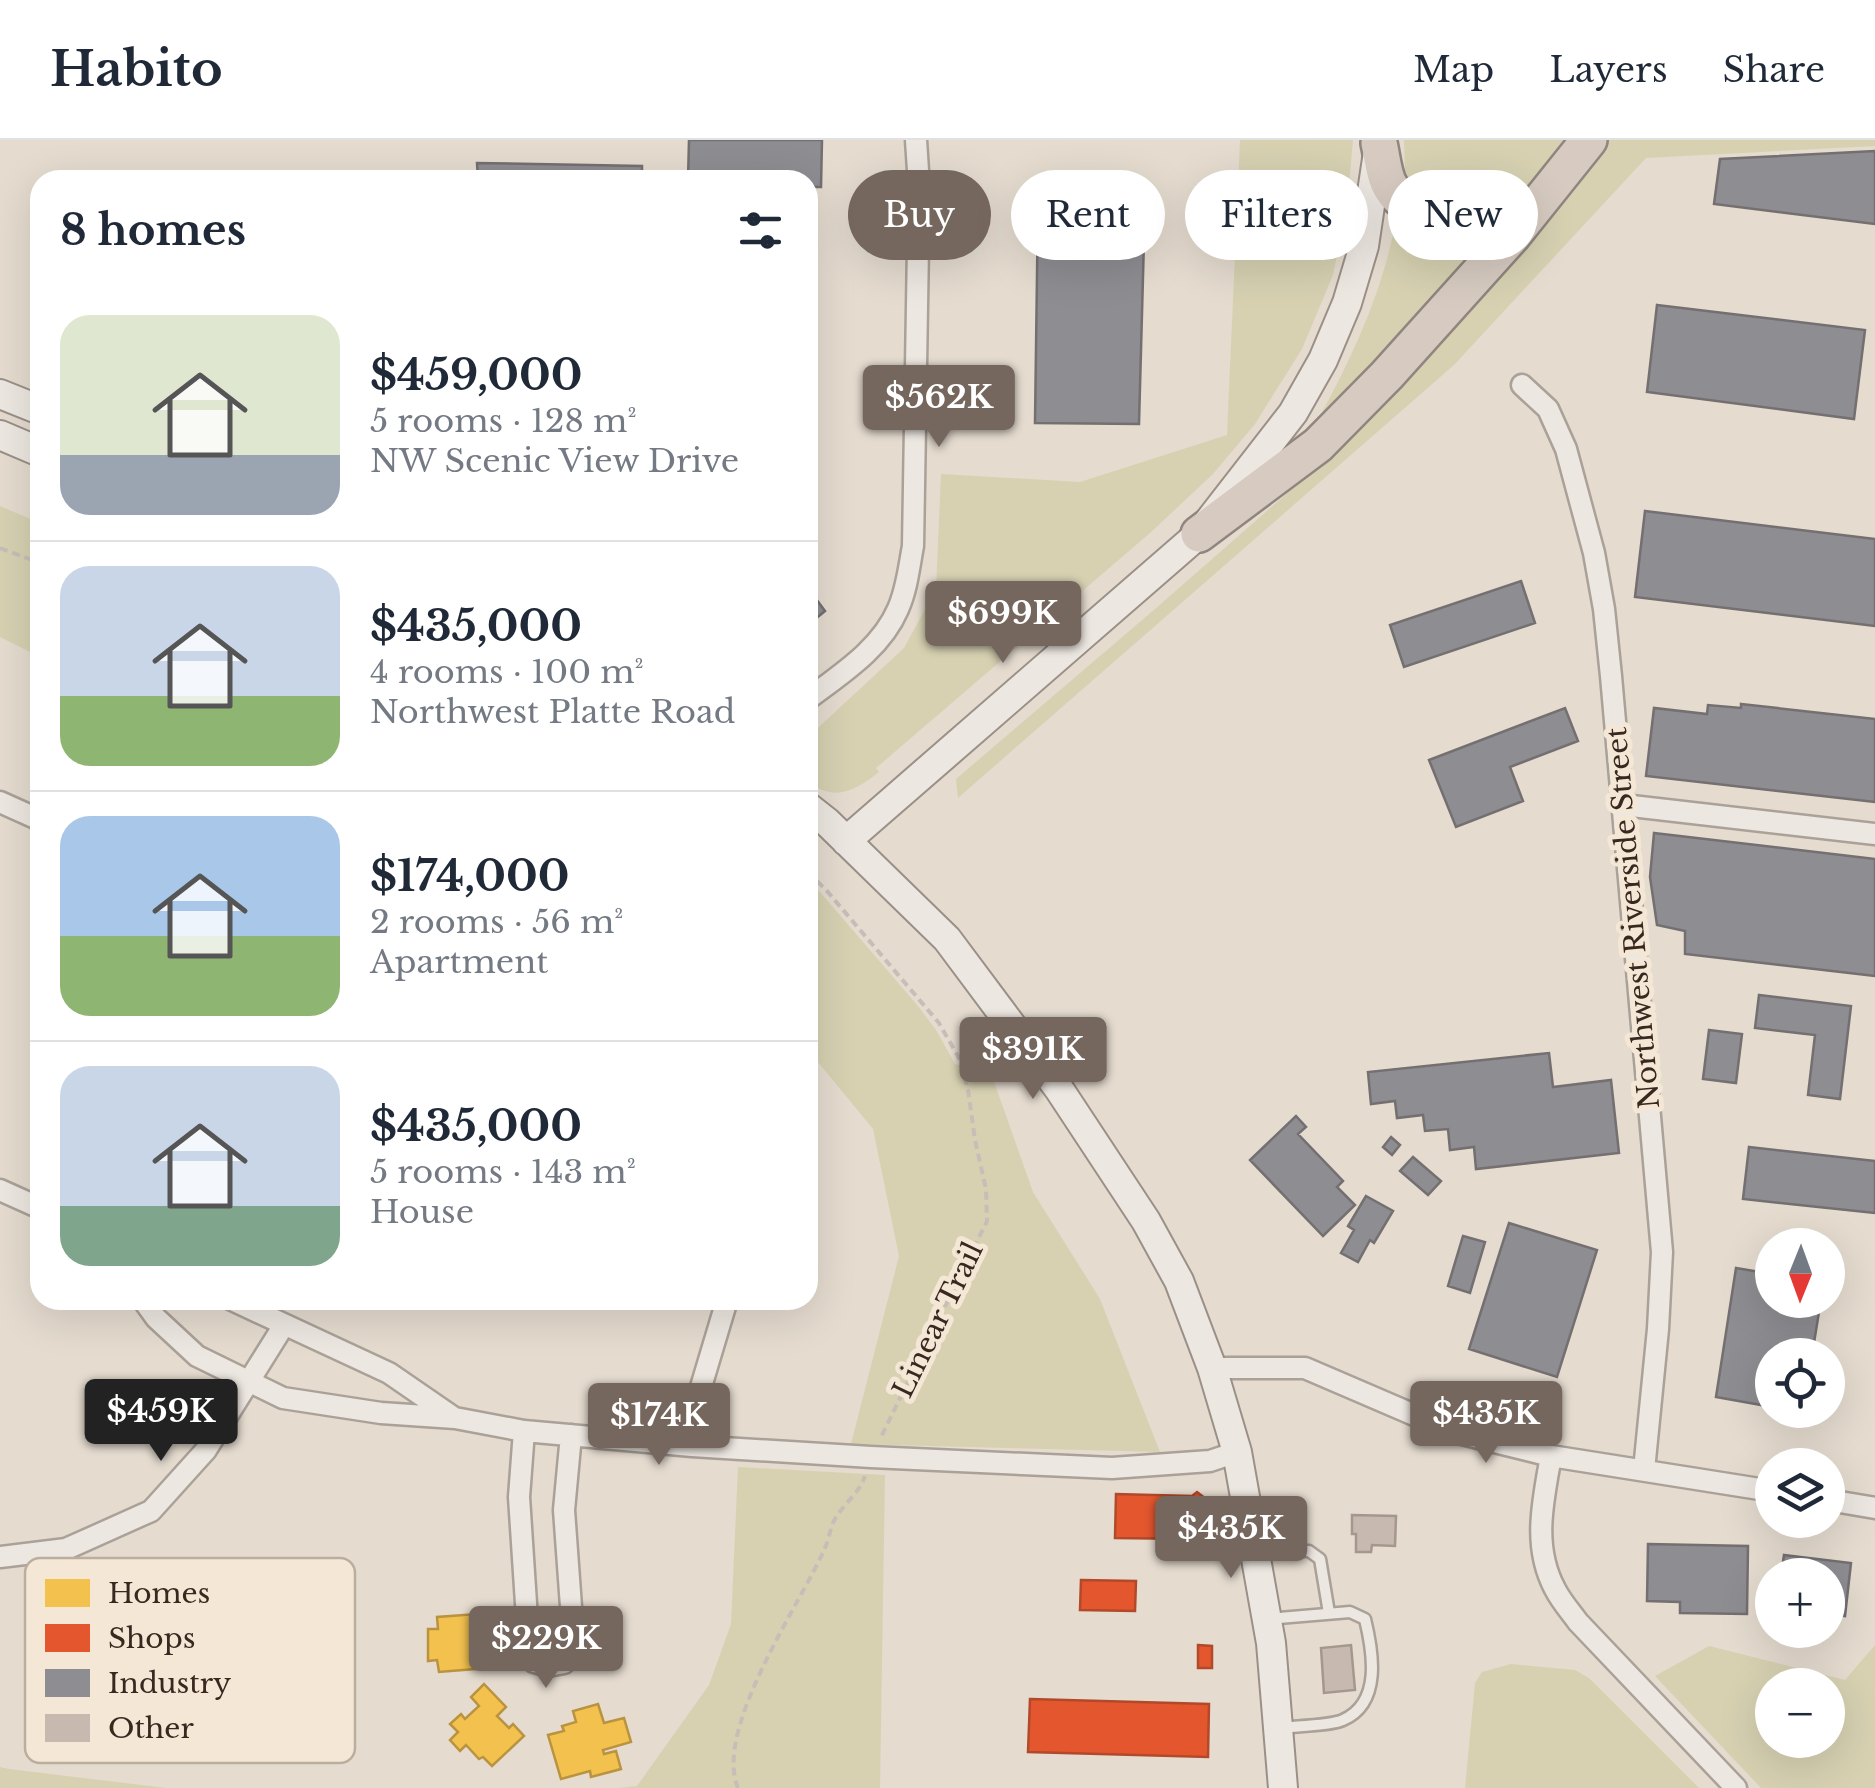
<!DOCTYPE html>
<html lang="en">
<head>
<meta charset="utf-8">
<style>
  body { margin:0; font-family:"Libre Baskerville",serif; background:#f2f2f3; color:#1f2937; height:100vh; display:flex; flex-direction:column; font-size:38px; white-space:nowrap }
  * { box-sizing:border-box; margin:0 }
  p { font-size:32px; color:#747a83 }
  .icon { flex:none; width:55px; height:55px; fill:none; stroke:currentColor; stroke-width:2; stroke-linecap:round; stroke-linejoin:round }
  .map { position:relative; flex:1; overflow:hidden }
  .side { position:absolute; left:30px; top:30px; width:788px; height:1140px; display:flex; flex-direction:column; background:#fff; border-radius:30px; box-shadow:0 10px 40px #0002 }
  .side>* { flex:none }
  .banner { position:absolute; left:848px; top:30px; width:878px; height:90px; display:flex; gap:20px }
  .needle { width:65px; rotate:181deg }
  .tools { position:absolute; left:1755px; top:1088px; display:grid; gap:20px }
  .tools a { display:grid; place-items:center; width:90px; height:90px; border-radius:50%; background:#fff; box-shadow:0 10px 40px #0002; font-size:50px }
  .price { position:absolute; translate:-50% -85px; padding:0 22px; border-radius:10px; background:#75675d; color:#fff; font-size:32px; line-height:65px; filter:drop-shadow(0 2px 5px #0008) }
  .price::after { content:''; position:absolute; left:50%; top:60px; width:30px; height:22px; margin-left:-15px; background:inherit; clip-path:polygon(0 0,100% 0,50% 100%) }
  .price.active { background:#222; color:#fff }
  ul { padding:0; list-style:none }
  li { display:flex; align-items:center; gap:30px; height:250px; padding:0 30px }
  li+li { border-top:2px solid #e0e1e3 }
  li span { display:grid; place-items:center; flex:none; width:280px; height:200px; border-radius:30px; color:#555 }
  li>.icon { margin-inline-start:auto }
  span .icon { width:120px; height:120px; fill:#fffc; stroke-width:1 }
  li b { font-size:42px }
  h2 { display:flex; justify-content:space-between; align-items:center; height:120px; padding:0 30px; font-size:42px }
  .chip { padding:0 35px; border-radius:45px; background:#fff; box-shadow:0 10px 40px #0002; font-size:35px; line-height:90px }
  .chip.active { background:#75675d; color:#fff }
  header { display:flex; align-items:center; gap:60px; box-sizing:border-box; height:140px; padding:0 50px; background:#fff; border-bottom:2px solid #e0e1e3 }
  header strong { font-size:48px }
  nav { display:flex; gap:55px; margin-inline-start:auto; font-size:35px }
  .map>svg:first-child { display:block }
  .green { fill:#d7d1b2; fill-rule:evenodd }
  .homes { fill:#f2c14e; stroke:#ba9340; stroke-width:2.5 }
  .shops { fill:#e4572e; stroke:#b1492a; stroke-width:2.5 }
  .industry { fill:#8d8d92; stroke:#746f70; stroke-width:2.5 }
  .building { fill:#c8b9b0; stroke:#a5978e; stroke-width:2.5 }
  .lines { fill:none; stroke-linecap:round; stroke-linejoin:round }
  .lane-casing { stroke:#aaa198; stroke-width:15 }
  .street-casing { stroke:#aaa198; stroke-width:25 }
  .secondary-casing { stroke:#9a9088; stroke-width:32 }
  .highway-casing { stroke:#90867f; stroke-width:40 }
  .path { stroke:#c6beb7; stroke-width:4; stroke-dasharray:8 5; stroke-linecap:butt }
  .lane { stroke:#ede7e1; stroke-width:10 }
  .street { stroke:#ede7e1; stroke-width:20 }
  .secondary { stroke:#ede7e1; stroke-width:28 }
  .highway { stroke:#d7cbc1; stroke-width:35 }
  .labels { text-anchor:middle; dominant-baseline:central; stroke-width:10; stroke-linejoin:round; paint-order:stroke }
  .street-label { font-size:28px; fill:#392820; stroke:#f4e7d6 }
  .key { fill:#f4e7d6; stroke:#bcae9f; stroke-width:2.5 }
  .key-label { font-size:28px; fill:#392820 }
</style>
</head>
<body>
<header>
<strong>Habito</strong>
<nav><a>Map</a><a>Layers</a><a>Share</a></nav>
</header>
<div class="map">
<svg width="1875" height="1648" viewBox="0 0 1875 1648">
  <rect width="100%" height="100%" fill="#e5dbcf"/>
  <path class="green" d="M1240,0H1353L1347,67L1333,135L1302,209L1255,284L1213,334L1150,393L876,628L879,632C855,651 835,662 808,642V597L904,508L936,449L941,334L1080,342L1227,295Z
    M1404,0H1565L1524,52L1507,66L1466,75L1415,53L1405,30Z
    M1598,0H1875V6L1646,18L1454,225L958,658L956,639L1155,469L1284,356L1347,297Z
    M1397,74L1485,100L1490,104L1325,278L1321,274C1356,210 1385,145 1397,74Z
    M0,366L40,383V517L0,497Z
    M808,738L918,866L936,890L955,924L992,936L1033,1052L1100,1159L1160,1312L851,1304L899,1116L873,989L808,910Z
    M738,1327L885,1335L880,1648H619L637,1646L709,1545L731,1484Z
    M1875,1505V1648H1761L1655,1536L1709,1506L1845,1540ZM1772,1545H1828V1600H1772Z
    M1511,1524L1575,1530L1589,1538L1699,1648H1465L1475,1543L1482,1532Z
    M0,1627L9,1629L166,1648H0Z"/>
  <path class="homes" d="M477,1474V1483L481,1482L483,1500L472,1501L473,1507L478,1506L479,1517H474L475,1529L439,1532L437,1520L428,1521V1489H438L437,1477Z
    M484,1544L506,1567L497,1576L509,1588L513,1584L524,1596L492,1626L483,1617L479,1619L466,1605L460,1611L450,1600L458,1592L450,1584L461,1574L465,1579L479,1566L471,1557Z
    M598,1564L604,1583L624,1578L631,1602L603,1610L604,1614L616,1611L621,1629L591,1637L590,1631L561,1639L548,1595L564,1591L562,1586L576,1582L573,1571Z"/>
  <path class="shops" d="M1197,1352L1206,1359L1214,1396L1212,1402L1206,1405L1196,1404L1192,1399L1115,1398L1116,1354L1192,1356Z
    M1081,1440L1136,1441L1135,1471L1080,1470Z
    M1198,1505L1212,1506V1528H1198Z
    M1030,1559L1209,1564L1208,1617L1028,1612Z"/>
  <path class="industry" d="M689,0H822L821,47H808V40H688Z
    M1875,11V84L1714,64L1720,19Z
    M477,23L642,26V40H478Z
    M1038,61L1145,63L1139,284L1035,283Z
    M1657,165L1865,190L1854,279L1647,252Z
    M1645,371L1875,399V486L1635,457Z
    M1521,441L1535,483L1404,527L1390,485Z
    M808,448L825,471L808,485Z
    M1741,564L1875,579V662L1646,636L1654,568L1707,574L1708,565L1741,568Z
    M1565,568L1578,601L1510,627L1523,661L1456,687L1429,620Z
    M1654,693L1875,719V836L1685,814V791L1657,785L1650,737Z
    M1759,855L1851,866L1840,959L1808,955L1815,895L1755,888Z
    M1709,890L1742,894L1736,943L1703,939Z
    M1549,913L1553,947L1611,940L1619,1013L1476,1029L1474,1007L1450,1010L1448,989L1425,991L1423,975L1397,978L1395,961L1371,964L1368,932Z
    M1296,976L1306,987L1298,994L1343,1041L1337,1047L1355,1065L1323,1096L1250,1020Z
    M1391,997L1400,1005L1392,1015L1383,1007Z
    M1749,1007L1875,1021V1073L1743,1059Z
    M1413,1017L1441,1041L1428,1055L1400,1031Z
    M1366,1056L1393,1071L1374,1103L1370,1100L1358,1122L1341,1113L1354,1090L1348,1086Z
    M1509,1083L1597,1110L1557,1237L1469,1209Z
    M1463,1096L1485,1102L1470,1153L1448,1146Z
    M1736,1128L1772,1134V1160H1821L1812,1215H1772V1267L1716,1257Z
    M1648,1404L1748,1406L1747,1474L1680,1473V1462L1647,1461Z
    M1784,1415L1851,1423L1845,1476L1828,1474V1435H1781Z"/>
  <path class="building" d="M1352,1375L1396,1376L1395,1406L1372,1405L1371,1412H1356V1394H1352Z
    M1351,1505L1355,1550L1324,1553L1321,1508Z"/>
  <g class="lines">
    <defs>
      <path id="lane" d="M1259,1411H1309L1320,1419L1329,1473
        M1267,1479L1350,1472L1365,1479C1373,1512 1382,1563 1343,1580C1330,1586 1295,1586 1279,1588"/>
      <path id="street" d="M1522,245L1548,269L1566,309L1594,413L1604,469L1611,536L1662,1112L1658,1189L1644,1330
        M808,559C841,534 881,509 898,469C907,449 909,427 913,406L919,46L916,0
        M0,662L40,680
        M1623,665L1875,694
        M0,1050L40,1068
        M143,1160L156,1178L197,1216L283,1258L381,1273L455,1278L524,1291L692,1306L871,1317L1112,1328L1210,1321L1237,1312
        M232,1160L389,1233L453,1277
        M1212,1228H1305L1454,1292L1551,1316L1772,1351
        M524,1291L519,1357L529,1509L534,1522L548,1526L564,1523L572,1513L573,1494L564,1370L571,1295
        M692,1306L695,1267L727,1160
        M1551,1316C1543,1361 1532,1406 1555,1449C1561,1461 1570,1471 1578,1482L1736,1648
        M1828,1360L1875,1368
        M0,1417L66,1409L151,1371L206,1310L284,1185"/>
      <path id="secondary" d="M0,254L40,270
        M0,295L40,312
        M808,667L827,682L947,799L1059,949L1146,1081L1179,1141L1212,1228L1237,1312L1271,1503L1283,1648
        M846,701L1199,394L1293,273L1323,220L1347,163L1364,106L1378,12"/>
      <path id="highway" d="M1379,3C1382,16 1383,30 1388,42C1393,54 1404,63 1415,69C1457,94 1485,86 1529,75
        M1199,394L1318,305L1387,235L1513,95L1589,0"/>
    </defs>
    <use href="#lane" class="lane-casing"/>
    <use href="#street" class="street-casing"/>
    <use href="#secondary" class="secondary-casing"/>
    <use href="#highway" class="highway-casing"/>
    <path class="path" d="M0,408L40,423
      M808,732L827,751L939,883L959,918L968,950L975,1000L986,1049L987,1081L880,1299
      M738,1648C713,1589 801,1463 825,1408C829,1399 830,1388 835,1379C844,1363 859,1354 865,1336"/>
    <use href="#lane" class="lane"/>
    <use href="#street" class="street"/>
    <use href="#secondary" class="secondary"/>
    <use href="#highway" class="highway"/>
  </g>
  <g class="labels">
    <g class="street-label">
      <text transform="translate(1633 778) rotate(-95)">Northwest Riverside Street</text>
      <text transform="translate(938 1180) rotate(-64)">Linear Trail</text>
    </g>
  </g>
  <rect x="25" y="1418" width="330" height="205" rx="15" class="key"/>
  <rect x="45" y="1439" width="45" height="28" fill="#f2c14e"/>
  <rect x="45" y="1484" width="45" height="28" fill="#e4572e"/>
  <rect x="45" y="1529" width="45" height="28" fill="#8d8d92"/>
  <rect x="45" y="1574" width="45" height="28" fill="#c8b9b0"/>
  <g class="key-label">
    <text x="108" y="1463">Homes</text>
    <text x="108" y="1508">Shops</text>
    <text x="108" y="1553">Industry</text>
    <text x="108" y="1598">Other</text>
  </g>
</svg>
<div class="tools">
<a><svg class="needle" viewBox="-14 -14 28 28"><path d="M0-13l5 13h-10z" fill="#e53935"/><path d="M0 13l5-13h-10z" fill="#747a83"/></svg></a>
<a><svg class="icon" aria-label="locate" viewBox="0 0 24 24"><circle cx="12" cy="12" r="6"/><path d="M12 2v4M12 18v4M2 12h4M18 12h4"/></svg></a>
<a><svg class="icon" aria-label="layers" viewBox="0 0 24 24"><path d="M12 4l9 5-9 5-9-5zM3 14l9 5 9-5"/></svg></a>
<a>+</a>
<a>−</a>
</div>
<b class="price" style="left:939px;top:310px">$562K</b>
<b class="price" style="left:1003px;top:526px">$699K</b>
<b class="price" style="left:1033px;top:962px">$391K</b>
<b class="price active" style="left:161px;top:1324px">$459K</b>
<b class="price" style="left:1486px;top:1326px">$435K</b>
<b class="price" style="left:659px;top:1328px">$174K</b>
<b class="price" style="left:1231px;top:1441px">$435K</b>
<b class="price" style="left:546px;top:1551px">$229K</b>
<div class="banner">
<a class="chip active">Buy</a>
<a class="chip">Rent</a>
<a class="chip">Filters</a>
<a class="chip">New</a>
</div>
<section class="side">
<h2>8 homes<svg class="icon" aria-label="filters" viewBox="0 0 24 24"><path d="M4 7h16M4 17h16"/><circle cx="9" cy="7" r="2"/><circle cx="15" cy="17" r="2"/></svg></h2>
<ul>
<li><span style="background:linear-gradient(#dfe7d0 70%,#9aa5b1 0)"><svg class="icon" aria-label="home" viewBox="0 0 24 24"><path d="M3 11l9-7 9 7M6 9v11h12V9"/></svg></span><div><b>$459,000</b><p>5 rooms · 128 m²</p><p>NW Scenic View Drive</p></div></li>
<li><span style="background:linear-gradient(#c9d6e8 65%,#8fb573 0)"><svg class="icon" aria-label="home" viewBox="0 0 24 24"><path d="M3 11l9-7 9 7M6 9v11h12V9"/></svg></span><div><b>$435,000</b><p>4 rooms · 100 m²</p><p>Northwest Platte Road</p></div></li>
<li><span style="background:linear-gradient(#a9c7e8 60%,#8fb573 0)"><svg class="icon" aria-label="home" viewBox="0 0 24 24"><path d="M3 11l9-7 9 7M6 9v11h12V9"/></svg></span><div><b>$174,000</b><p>2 rooms · 56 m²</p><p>Apartment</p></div></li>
<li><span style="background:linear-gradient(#c9d6e8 70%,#7fa58c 0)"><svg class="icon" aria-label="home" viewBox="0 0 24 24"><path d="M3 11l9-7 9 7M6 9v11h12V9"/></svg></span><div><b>$435,000</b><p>5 rooms · 143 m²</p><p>House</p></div></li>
</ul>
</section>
</div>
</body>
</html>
